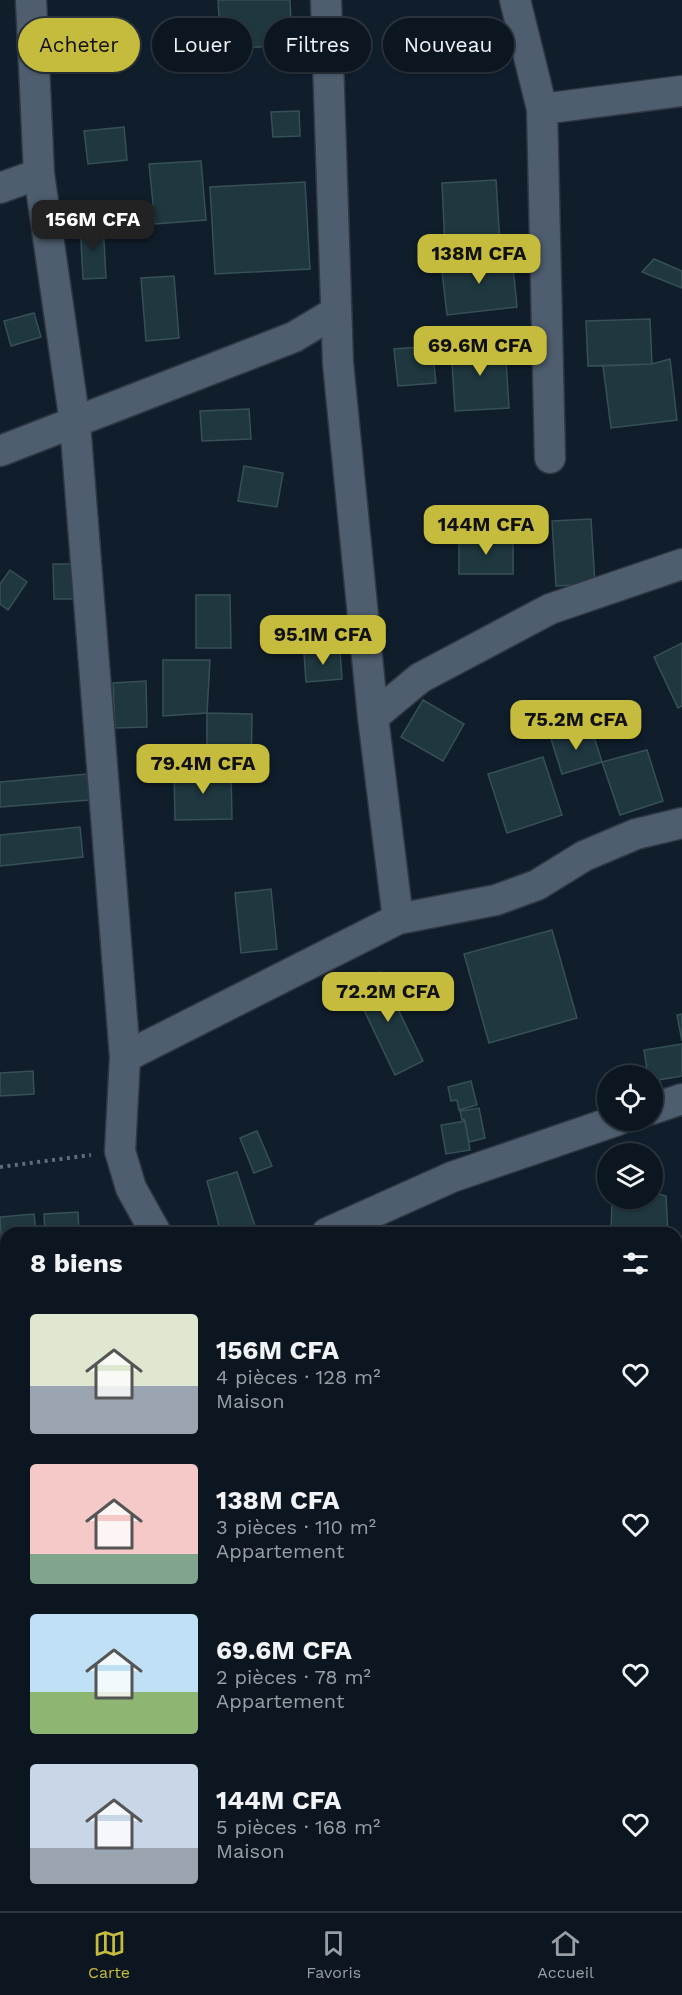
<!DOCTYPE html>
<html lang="fr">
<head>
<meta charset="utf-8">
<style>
  body { margin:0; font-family:"Work Sans",sans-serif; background:#1a232e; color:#f1f3f6; height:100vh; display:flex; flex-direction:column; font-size:22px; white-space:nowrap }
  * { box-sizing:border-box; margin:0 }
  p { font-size:20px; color:#9a9fa5 }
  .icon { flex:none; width:33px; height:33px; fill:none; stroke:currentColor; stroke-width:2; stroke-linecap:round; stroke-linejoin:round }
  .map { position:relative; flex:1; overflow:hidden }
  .details { position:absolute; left:0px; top:1227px; width:682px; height:684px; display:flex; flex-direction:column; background:#0c1621; border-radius:18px 18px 0 0; box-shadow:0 2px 4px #0004,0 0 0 2px #2c353f }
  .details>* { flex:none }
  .guide { position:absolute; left:18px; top:18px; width:646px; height:54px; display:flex; gap:12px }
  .controls { position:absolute; left:597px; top:1065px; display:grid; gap:12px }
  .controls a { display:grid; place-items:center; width:66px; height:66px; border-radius:50%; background:#0c1621; box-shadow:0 2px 4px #0004,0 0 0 2px #2c353f; font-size:30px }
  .price { position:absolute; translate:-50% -51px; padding:0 14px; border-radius:12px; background:#c5bc3d; color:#111; font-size:20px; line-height:39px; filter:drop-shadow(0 2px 3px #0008) }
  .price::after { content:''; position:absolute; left:50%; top:36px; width:18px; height:14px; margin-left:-9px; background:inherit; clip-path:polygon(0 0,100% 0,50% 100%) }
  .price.current { background:#222; color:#fff }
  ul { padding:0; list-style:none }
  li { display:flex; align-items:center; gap:18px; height:150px; padding:0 30px }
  li span { display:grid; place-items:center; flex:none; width:168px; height:120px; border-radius:6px; color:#555 }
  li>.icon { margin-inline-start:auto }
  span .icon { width:72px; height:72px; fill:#fffc; stroke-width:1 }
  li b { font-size:26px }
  h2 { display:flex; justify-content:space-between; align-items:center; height:72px; padding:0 30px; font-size:26px }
  .tag { padding:0 21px; border-radius:27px; background:#0c1621; box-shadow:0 2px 4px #0004,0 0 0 2px #2c353f; font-size:21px; line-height:54px }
  .tag.current { background:#c5bc3d; color:#111 }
  .tabs { display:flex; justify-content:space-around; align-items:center; height:84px; border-top:2px solid #2c353f; background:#0c1621; font-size:16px; color:#9a9fa5 }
  .tabs a { display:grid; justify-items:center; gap:3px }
  .tabs .current { color:#c5bc3d }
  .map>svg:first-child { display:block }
  .building { fill:#1f373f; stroke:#375058; stroke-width:1.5 }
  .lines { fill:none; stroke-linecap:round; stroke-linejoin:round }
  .minor-casing { stroke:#303743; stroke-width:33 }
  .path { stroke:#606c79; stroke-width:4; stroke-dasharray:3 4.5; stroke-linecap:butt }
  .minor { stroke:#4e5e6f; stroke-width:30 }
</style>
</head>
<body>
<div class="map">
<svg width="682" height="1911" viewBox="0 0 682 1911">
  <rect width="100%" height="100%" fill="#101e2c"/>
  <path class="building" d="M218,0H290L292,45L221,49Z
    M299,111L300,136L273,137L271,112Z
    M124,127L127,160L88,164L84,131Z
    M201,161L206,220L155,224L149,164Z
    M496,180L500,244L445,247L442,183Z
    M305,182L310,269L215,274L210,187Z
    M103,223L106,278L83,279L80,224Z
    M512,256L517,307L447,315L441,263Z
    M654,259L682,271V288L642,272Z
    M174,276L179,338L146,341L141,278Z
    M34,313L41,337L11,346L4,321Z
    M650,319L652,364L588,366L586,321Z
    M505,343L509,408L455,411L451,347Z
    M432,346L436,383L398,386L394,349Z
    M670,359L677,420L611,428L603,366L652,364Z
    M249,409L251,439L202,441L200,411Z
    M244,466L283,473L277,507L238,501Z
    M591,519L595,584L556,586L552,521Z
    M459,538H513V574H459Z
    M53,564H72L73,599H54Z
    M10,570L27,582L8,610L0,604V584Z
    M196,595H230L231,648H196Z
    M682,643V706L678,708L654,657Z
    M340,651L342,679L306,682L304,653Z
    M163,660H210L207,713L163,716Z
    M146,681L147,727L115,728L113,683Z
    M423,700L464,724L443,761L401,737Z
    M207,713L252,714L251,779H207Z
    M591,727L602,762L562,774L551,739Z
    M647,750L663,801L620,815L602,762Z
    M543,757L562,815L507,833L488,774Z
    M231,771L232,819L175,820L174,772Z
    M87,774L89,800L0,807V782Z
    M80,827L83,857L0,866V835Z
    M271,889L277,949L241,953L235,893Z
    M552,930L577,1018L489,1043L464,954Z
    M380,972L423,1061L395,1075L352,985Z
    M682,1014V1041L677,1015Z
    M682,1044V1076L652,1081V1076H648L644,1050Z
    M33,1071L34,1094L0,1096V1073Z
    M471,1081L477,1105L459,1110L457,1100L451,1101L448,1087Z
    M479,1108L485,1138L469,1142L464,1119L462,1120L460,1111Z
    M465,1121L470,1150L446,1154L441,1125Z
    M257,1131L272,1166L254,1173L240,1138Z
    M652,1163L659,1164L658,1194L666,1196L668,1233H611L612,1198H652Z
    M237,1172L255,1226L221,1233L207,1181Z
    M78,1212L79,1233H45L44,1214Z
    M34,1214L36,1233H6V1312L0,1217Z
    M676,1351H682V1387L676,1386Z
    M676,1656L682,1658L676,1678Z
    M6,1888V1905H16L18,1911H0V1891Z
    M360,1905H410L402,1911H364Z"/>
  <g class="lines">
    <defs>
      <path id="minor" d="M31,0L39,174L75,423L125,1057L120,1151L131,1188L156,1233
        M326,0L338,363L373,717L398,919
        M515,0L542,109L550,458
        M542,109L682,91
        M0,188L39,174
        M0,451L294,337L334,313
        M373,717L420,678L550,609L682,564
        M125,1057L398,919L496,900L537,885L584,856L636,834L682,823
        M652,1109L682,1099
        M327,1233L452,1177L618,1120
        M676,1278H682
        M0,1366L6,1363
        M676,1470L682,1465
        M0,1538L6,1552
        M0,1872L6,1869
        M156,1905L159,1911
        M185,1905L191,1911
        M524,1905L525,1911"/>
    </defs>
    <use href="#minor" class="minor-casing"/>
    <path class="path" d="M0,1167L91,1155"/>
    <use href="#minor" class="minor"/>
  </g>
</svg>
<div class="controls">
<a><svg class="icon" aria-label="locate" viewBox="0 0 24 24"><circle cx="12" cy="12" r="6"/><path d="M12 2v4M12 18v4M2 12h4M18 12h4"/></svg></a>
<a><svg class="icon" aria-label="layers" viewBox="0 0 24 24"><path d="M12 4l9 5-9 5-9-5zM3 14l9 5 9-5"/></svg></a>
</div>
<b class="price current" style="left:93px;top:251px">156M CFA</b>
<b class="price" style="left:479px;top:285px">138M CFA</b>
<b class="price" style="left:480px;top:377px">69.6M CFA</b>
<b class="price" style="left:486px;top:556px">144M CFA</b>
<b class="price" style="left:323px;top:666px">95.1M CFA</b>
<b class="price" style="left:576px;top:751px">75.2M CFA</b>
<b class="price" style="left:203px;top:795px">79.4M CFA</b>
<b class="price" style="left:388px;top:1023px">72.2M CFA</b>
<div class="guide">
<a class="tag current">Acheter</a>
<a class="tag">Louer</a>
<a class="tag">Filtres</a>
<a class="tag">Nouveau</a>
</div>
<section class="details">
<h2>8 biens<svg class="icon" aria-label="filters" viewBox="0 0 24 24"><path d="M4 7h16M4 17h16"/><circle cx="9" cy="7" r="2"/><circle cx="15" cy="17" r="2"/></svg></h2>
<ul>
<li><span style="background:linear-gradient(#dfe7d0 60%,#9aa5b1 0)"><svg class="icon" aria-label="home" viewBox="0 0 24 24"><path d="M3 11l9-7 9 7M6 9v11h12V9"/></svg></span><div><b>156M CFA</b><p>4 pièces · 128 m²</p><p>Maison</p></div><svg class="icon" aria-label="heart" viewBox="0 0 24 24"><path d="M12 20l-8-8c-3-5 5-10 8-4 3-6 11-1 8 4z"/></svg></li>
<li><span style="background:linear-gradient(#f6c9c9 75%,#7fa58c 0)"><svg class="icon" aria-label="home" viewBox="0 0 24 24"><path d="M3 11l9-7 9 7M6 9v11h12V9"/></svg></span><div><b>138M CFA</b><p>3 pièces · 110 m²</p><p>Appartement</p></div><svg class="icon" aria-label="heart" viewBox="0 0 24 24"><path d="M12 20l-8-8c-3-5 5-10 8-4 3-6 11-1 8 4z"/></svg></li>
<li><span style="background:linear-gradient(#bfe0f5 65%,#8fb573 0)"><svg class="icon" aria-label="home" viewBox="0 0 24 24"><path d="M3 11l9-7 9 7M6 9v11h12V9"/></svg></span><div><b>69.6M CFA</b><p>2 pièces · 78 m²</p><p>Appartement</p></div><svg class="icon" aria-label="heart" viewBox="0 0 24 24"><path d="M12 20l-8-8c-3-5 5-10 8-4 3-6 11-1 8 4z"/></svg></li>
<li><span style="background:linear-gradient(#c9d6e8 70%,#9aa5b1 0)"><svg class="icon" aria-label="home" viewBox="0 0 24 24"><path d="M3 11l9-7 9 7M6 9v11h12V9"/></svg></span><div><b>144M CFA</b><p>5 pièces · 168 m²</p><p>Maison</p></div><svg class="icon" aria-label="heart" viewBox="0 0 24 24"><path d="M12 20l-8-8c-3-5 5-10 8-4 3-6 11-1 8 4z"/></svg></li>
</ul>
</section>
</div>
<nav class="tabs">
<a class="current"><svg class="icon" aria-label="map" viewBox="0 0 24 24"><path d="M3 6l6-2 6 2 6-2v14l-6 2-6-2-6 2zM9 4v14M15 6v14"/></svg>Carte</a>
<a><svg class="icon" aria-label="saved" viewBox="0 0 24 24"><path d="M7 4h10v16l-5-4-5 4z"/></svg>Favoris</a>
<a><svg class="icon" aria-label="home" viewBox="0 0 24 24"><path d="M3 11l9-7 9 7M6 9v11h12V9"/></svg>Accueil</a>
</nav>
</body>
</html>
